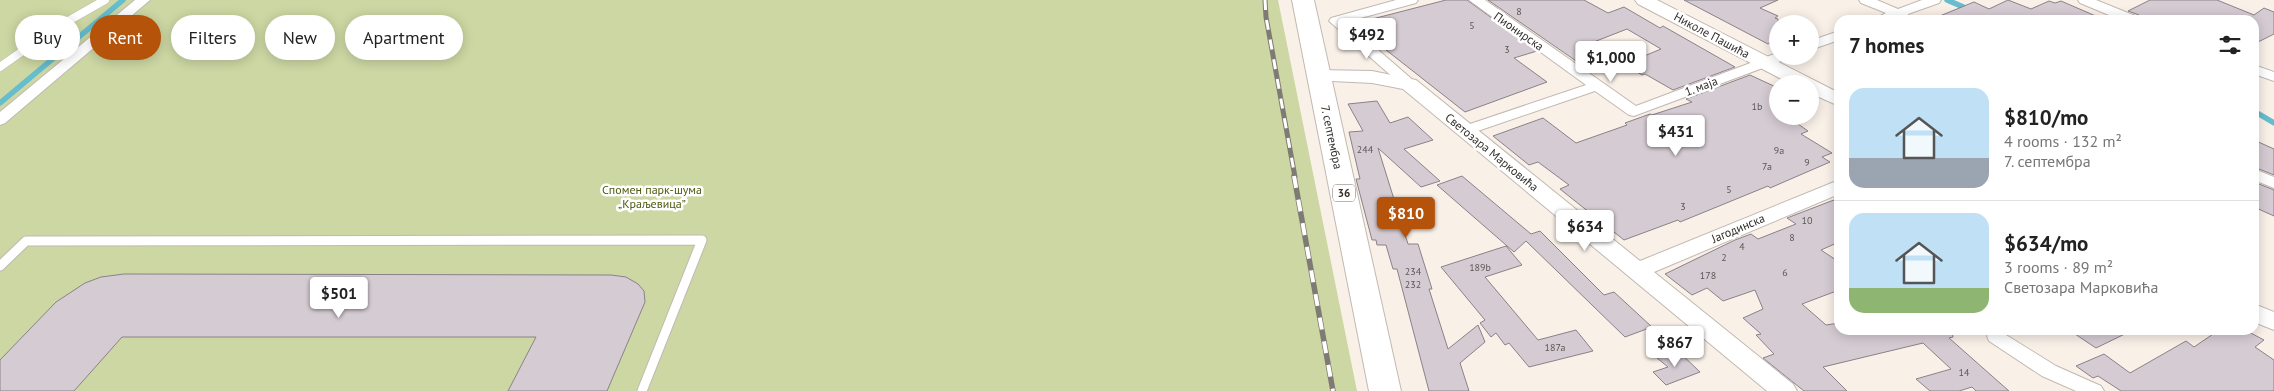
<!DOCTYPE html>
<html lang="en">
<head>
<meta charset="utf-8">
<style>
  body { margin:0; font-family:"PT Sans",sans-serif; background:#f6f6f6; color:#222; height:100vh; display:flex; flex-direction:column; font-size:19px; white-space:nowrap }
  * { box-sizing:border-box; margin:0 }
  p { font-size:16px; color:#767676 }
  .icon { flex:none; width:28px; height:28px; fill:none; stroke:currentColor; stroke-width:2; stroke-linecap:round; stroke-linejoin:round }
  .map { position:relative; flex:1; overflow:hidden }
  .side { position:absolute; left:1834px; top:15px; width:425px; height:320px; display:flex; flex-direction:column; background:#fff; border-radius:15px; box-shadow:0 2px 12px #0003 }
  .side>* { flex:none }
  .banner { position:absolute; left:15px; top:15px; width:475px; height:45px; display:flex; gap:10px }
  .fabs { position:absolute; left:1769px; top:15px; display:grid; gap:10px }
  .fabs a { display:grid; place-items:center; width:50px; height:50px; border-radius:50%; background:#fff; box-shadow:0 2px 12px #0003; font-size:25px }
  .price { position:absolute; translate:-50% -42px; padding:0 11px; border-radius:5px; background:#fff; color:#222; font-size:16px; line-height:32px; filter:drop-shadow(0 1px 2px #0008) }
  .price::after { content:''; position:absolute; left:50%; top:30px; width:15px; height:11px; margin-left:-8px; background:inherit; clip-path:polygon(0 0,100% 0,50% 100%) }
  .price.current { background:#b45309; color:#fff }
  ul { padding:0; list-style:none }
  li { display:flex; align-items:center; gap:15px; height:125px; padding:0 15px }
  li+li { border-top:1px solid #e0e0e0 }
  li span { display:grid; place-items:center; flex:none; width:140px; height:100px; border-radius:15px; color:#555 }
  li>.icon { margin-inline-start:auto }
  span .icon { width:60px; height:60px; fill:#fffc; stroke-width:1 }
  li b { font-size:21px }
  h2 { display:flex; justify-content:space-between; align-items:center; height:60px; padding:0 15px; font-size:21px }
  .chip { padding:0 18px; border-radius:22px; background:#fff; box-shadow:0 2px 12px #0003; font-size:18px; line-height:45px }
  .chip.current { background:#b45309; color:#fff }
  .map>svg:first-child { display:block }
  .green { fill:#ccd7a3 }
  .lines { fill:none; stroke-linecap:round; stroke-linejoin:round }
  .stream { stroke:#65bdce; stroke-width:5.5 }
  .building { fill:#d5ccd3; stroke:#8a8289 }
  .service-far1-casing { stroke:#c2b8b2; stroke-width:9 }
  .service-casing { stroke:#c2b8b2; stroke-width:11 }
  .minor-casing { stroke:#c2b8b2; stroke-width:2 }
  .tertiary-casing { stroke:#c2b8b2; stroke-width:2 }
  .primary-casing { stroke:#c2b8b2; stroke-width:2 }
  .service-far1 { stroke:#fff; stroke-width:8 }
  .service { stroke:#fff; stroke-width:9 }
  .minor { fill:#fff; fill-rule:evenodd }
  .tertiary { fill:#fff; fill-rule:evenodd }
  .primary { fill:#fff; fill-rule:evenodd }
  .rail-far1-casing { stroke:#807a75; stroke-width:5 }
  .rail-casing { stroke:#807a75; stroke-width:5.5 }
  .rail-far1 { stroke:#fff; stroke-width:3; stroke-dasharray:10; stroke-linecap:butt }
  .rail { stroke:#fff; stroke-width:4; stroke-dasharray:12; stroke-linecap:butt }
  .labels { text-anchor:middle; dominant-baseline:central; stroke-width:5; stroke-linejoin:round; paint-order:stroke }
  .number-label { font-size:10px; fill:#5b5655 }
  .shield { fill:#fff; stroke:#706d6b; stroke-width:1 }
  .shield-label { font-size:11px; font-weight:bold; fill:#322e2b }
  .street-label { font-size:12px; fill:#322e2b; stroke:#fff }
  .park-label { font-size:12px; fill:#4f5a10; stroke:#fff }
</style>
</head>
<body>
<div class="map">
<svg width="2274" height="391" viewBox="0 0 2274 391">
  <rect width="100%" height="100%" fill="#f9f0e8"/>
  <path class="green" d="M0,0H1278L1357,391H0Z"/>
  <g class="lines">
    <path class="stream" d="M1947,0L1968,9
      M0,103L123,0
      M2254,111L2274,123"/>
  </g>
  <path class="building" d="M1446,0H1467L1537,51L1514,58L1547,82L1465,112L1353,24Z
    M1488,0H1584L1608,13L1624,7L1660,28L1663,26L1735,67L1673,90L1645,74L1642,75L1625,64L1661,49L1627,29L1586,45L1602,57L1579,63Z
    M1684,0H1778L1760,8L1778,16L1775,18L1778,19V39L1768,44Z
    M2008,0L2031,9L2049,1L2055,3L2061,1L2105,20H1930L1974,2L1989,9Z
    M2150,0H2217L2254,15L2264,8L2274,12V34L2254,44V20H2142L2139,15L2128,11Z
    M1750,75L1778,88V116H1792L1802,123L1798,124L1808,131L1801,134L1832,153L1822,157L1830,162L1770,188L1768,186L1680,222L1678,220L1624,240L1560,189L1569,185L1538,162L1529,165L1493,136L1543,118L1576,143L1627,125L1625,123L1650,114L1652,115L1692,102L1686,99Z
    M1377,101L1390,123L1408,117L1433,140L1404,149L1440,181L1421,187L1378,148L1408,244H1418L1432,289H1429L1448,349L1478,325L1485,342L1460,363L1469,391H1429L1397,269H1393L1386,245H1377L1376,240H1372L1356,179H1360L1349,132L1363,131L1348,104Z
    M2254,140L2274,149V175L2254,167Z
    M1462,176L1531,234L1540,231L1604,295L1614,292L1652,327L1625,337L1526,241L1514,252L1437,185Z
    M2254,182L2274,190V216L2254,207Z
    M1839,198V242L1821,250L1839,262V290L1802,304L1826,325L1839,323V330H1952L1953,337L1949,338L2009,391H1976L1972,387L1959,391H1930L1916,379L1951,369L1923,343L1823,367L1847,391H1804L1763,358L1774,354L1756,335L1761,334L1743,318L1763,309L1755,290L1723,301L1707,288L1692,295L1665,274L1735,240L1751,234L1758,239L1796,224L1787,218Z
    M1506,246L1522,265L1485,277L1538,340L1576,330L1593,351L1529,367L1509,343L1505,345L1496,333L1491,337L1480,323L1485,320L1441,267Z
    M124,274L611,275L626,277L638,284L644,291L645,302L607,391H508L536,337H122L74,391H0V360L56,302L85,283L101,277Z
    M2069,330H2133L2096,348Z
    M2219,330H2245L2264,340L2255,347L2274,360V391H2121L2098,376L2093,378L2076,366L2104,354L2130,373L2186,341L2194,347Z
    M1676,349L1700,372L1666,385L1653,372L1668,367L1657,358Z"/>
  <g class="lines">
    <defs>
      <path id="service-far1" d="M0,67L54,29L105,0"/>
      <path id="service" d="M0,266L26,241L702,240L642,391"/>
      <path id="minor" d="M135,0H150L5,123L0,125V112Z
        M1396,0H1418L1416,3L1346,22L1414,81L1416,84L1409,88L1404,87L1329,21L1331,18Z
        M1469,0H1485L1636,106L1777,53L1778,56H1789L1787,59L1634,116L1629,115L1595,91L1466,135L1461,133L1458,130L1461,127L1586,85Z
        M1859,0H1877L1898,9L1922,0H1941L1939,3L1908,14V19C1897,21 1884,20 1873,20L1886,13L1861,3Z
        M2078,0H2096L2138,17L2140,20H2121L2080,3Z
        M1839,31V40L1810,50V41Z
        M2254,65L2274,72V81L2254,74Z
        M2254,169L2274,177V188L2254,180Z
        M1998,330L2056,366L2101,386L2104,391H2076L2042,376L1989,341L1987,336L1989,331Z"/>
      <path id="tertiary" d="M1635,0H1657L1839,93V106L1810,93V84H1791L1638,4Z
        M1319,70L1372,71L1416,80L1640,261L1839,180V194L1654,272L1793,384L1797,391H1767L1403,89L1372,83L1312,80L1310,76L1312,72Z
        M2254,304L2274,312V330L2254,322Z"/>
      <path id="primary" d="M1292,0H1314L1401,391H1369Z"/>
    </defs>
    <use href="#service-far1" class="service-far1-casing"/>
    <use href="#service" class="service-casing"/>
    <use href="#minor" class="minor-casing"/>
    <use href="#tertiary" class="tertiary-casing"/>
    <use href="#primary" class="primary-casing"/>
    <use href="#service-far1" class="service-far1"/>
    <use href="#service" class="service"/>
    <use href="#minor" class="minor"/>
    <use href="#tertiary" class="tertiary"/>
    <use href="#primary" class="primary"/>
    <defs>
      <path id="rail-far1" d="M1265,0L1266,17L1295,177"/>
      <path id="rail" d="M1294,176L1333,391"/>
    </defs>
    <use href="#rail-far1" class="rail-far1-casing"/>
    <use href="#rail" class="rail-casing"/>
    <use href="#rail-far1" class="rail-far1"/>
    <use href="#rail" class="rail"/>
  </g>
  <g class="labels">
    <g class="number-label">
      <text x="1519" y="11">8</text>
      <text x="1472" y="25">5</text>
      <text x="1507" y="49">3</text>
      <text x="1757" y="106">1b</text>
      <text x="1365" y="149">244</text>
      <text x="1779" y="150">9a</text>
      <text x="1807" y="162">9</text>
      <text x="1767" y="166">7a</text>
      <text x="1729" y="189">5</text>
      <text x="1683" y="206">3</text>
      <text x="1807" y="220">10</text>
      <text x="1792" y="237">8</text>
      <text x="1742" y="246">4</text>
      <text x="1724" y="257">2</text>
      <text x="1480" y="267">189b</text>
      <text x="1413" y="271">234</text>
      <text x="1785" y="272">6</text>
      <text x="1708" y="275">178</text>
      <text x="1413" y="284">232</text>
      <text x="1555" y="347">187a</text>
      <text x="1964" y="372">14</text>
    </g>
    <rect class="shield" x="1333" y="184.5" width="22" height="17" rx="4"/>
    <g class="shield-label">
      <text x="1344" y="193">36</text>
    </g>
    <g class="street-label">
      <text transform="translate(1519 31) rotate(35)">Пионирска</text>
      <text transform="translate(1712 35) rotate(28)">Николе Пашића</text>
      <text transform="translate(1701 86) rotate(-21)">1. маја</text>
      <text transform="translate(1332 137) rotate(78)">7. септембра</text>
      <text transform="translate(1492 152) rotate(39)">Светозара Марковића</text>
      <text transform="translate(1738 228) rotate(-23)">Јагодинска</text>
    </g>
    <g class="park-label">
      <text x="652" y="189">Спомен парк-шума<tspan x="652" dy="14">„Краљевица”</tspan></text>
    </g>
  </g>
</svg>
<div class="fabs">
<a>+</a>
<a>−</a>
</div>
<b class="price" style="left:1367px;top:60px">$492</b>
<b class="price" style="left:1611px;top:83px">$1,000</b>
<b class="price" style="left:1676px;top:157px">$431</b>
<b class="price current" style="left:1406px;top:239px">$810</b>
<b class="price" style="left:1585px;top:252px">$634</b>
<b class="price" style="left:339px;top:319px">$501</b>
<b class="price" style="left:1675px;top:368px">$867</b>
<div class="banner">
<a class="chip">Buy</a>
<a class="chip current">Rent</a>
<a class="chip">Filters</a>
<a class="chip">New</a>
<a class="chip">Apartment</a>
</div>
<section class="side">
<h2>7 homes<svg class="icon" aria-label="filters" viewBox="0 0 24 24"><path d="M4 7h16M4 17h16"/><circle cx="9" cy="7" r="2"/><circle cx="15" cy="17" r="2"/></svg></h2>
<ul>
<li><span style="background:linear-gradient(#bfe0f5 70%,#9aa5b1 0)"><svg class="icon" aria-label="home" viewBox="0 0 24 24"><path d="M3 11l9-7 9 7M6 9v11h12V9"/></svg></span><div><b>$810/mo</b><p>4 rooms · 132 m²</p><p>7. септембра</p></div></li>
<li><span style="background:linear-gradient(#bfe0f5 75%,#8fb573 0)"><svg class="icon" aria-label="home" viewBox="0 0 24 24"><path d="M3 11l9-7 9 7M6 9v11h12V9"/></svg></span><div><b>$634/mo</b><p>3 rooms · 89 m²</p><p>Светозара Марковића</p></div></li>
</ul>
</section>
</div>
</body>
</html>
